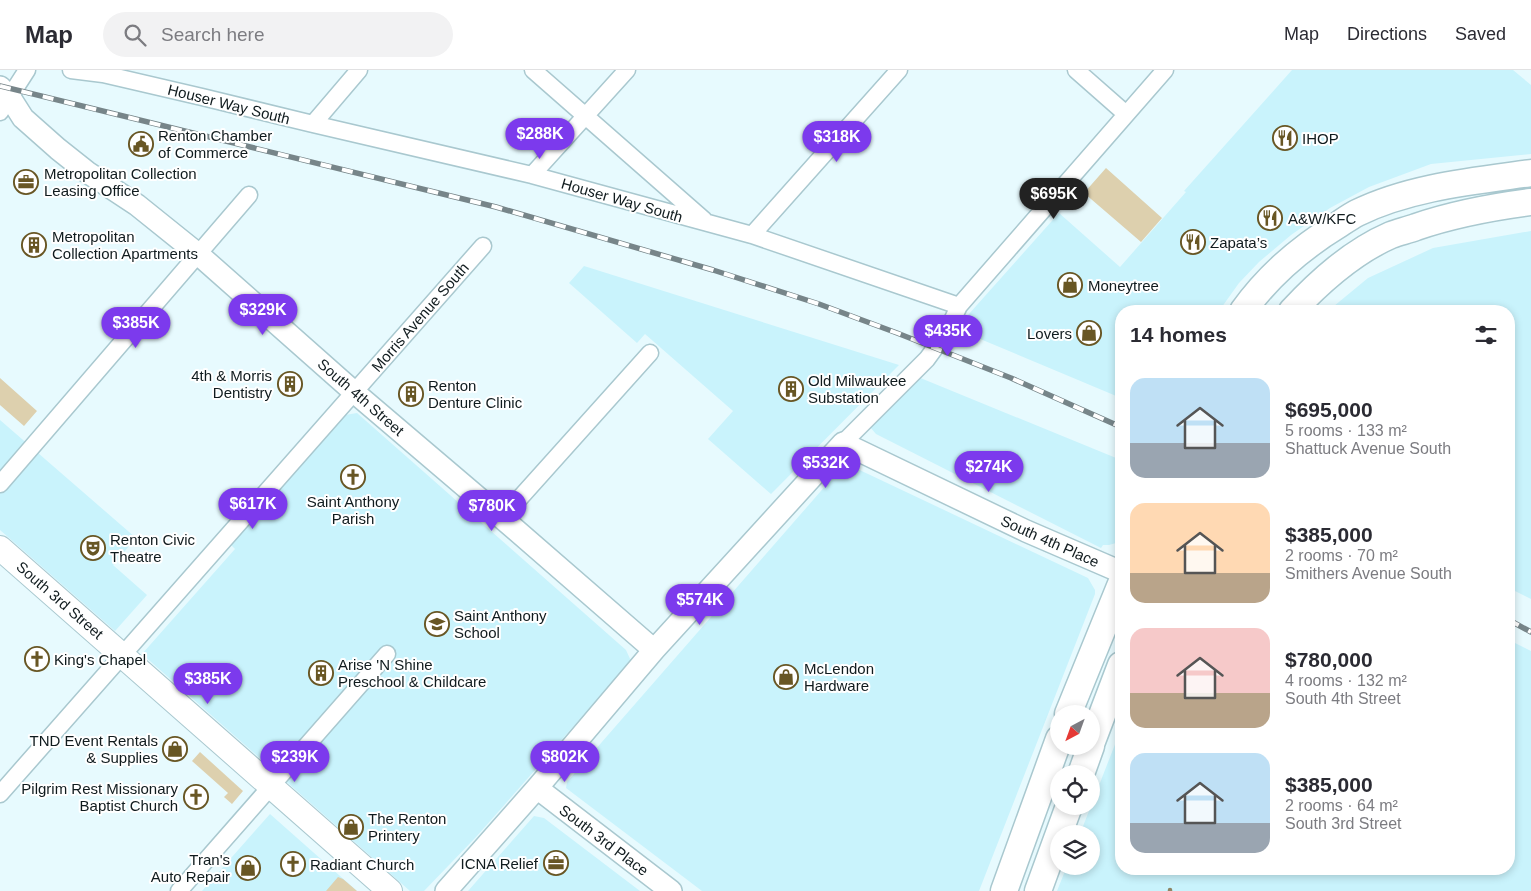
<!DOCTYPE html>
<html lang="en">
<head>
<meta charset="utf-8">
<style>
  body { margin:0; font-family:Arial,sans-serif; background:#f2f2f3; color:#2b2b33; height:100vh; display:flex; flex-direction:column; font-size:19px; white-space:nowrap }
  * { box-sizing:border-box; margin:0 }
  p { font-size:16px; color:#7c7c81 }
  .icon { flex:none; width:28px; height:28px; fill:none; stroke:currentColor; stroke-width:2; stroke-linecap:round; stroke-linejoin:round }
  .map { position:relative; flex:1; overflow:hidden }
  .side { position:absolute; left:1115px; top:235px; width:400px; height:570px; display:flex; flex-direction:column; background:#fff; border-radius:20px; box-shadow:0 2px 8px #0003 }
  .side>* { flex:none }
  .needle { width:32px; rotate:221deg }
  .tools { position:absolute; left:1050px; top:635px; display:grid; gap:10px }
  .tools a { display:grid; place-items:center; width:50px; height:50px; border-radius:50%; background:#fff; box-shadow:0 2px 8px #0003; font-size:25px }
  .price { position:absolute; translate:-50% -42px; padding:0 11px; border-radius:18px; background:#7c3aed; color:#fff; font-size:16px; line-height:32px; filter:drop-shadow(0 1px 2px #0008) }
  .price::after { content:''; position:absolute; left:50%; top:30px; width:15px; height:11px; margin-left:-8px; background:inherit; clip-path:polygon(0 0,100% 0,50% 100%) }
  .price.current { background:#222; color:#fff }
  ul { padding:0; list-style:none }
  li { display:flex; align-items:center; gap:15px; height:125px; padding:0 15px }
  li span { display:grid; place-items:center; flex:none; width:140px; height:100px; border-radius:15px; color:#555 }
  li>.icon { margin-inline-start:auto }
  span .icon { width:60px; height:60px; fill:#fffc; stroke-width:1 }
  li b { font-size:21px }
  h2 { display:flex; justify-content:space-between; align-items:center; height:60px; padding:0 15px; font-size:21px }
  header { display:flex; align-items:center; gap:30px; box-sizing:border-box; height:70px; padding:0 25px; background:#fff; border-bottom:1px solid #e1e1e2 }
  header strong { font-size:24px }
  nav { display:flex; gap:28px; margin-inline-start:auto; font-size:18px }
  .search { width:350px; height:45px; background:#f2f2f3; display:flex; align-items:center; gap:12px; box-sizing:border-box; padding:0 18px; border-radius:28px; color:#7c7c81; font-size:19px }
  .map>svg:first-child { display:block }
  .built { fill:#c9f3fc }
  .green { fill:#ddd0ae }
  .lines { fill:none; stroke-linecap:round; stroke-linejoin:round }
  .stream { stroke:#8e8565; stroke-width:4.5 }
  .minor-casing { stroke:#a9c8cf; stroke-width:19 }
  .tertiary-casing { stroke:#a9c8cf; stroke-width:24 }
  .secondary-casing { stroke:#a9c8cf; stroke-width:26 }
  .primary-casing { stroke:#a9c8cf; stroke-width:29 }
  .minor { stroke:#fff; stroke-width:16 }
  .tertiary { stroke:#fff; stroke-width:21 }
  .secondary { stroke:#fff; stroke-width:24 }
  .primary { stroke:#fff; stroke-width:26 }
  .rail-casing { stroke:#778589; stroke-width:5.5 }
  .rail { stroke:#fff; stroke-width:4; stroke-dasharray:11; stroke-linecap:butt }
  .labels { text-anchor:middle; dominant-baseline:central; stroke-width:4; stroke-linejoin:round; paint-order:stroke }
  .street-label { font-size:15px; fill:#101b1e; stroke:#fff }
  .poi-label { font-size:15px; fill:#101b1e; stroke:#fff; text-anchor:start }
</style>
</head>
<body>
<header>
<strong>Map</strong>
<div class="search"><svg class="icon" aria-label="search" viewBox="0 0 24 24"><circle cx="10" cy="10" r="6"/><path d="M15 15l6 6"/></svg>Search here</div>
<nav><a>Map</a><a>Directions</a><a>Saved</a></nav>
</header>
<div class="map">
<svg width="1531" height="821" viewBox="0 0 1531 821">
  <rect width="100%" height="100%" fill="#e7fafe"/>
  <path class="built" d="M1292,0H1513L1531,15V84L1431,94L1369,117L1330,138L1291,165L1259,192L1239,213L1219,241H1121V328L961,261L960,254L1059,143L1120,197L1186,122L1184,121Z
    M1531,161V529L1509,518V241H1328L1368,208L1433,178Z
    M584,196L899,295L771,424L708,369L733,341L645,264L637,273L569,213Z
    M918,307L1121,390L1120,470L1118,469L1116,473L1109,475H1103L1101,478L876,364L870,357Z
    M357,343L626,580L631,591L476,767L424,821H410L142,584L235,479L231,475L345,345Z
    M0,350L136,468L113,495L147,525L115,561L0,460Z
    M849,395L1088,508L1095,520V524L979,821H702L566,718L567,712L841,398Z
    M1509,570L1531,581V821H1057L1067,796H1091V764H1080L1121,659V799H1509Z
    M270,744L357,821H202Z
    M534,746L544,748L640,821H468Z"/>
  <path class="green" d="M1106,98L1162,148L1141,172L1084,123Z
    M0,308L37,341L24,356L0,335Z
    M200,682L243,721L232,734L224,727L228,723L192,691Z
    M338,807L343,809L357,821H326Z"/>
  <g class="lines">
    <path class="stream" d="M1170,821V820"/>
    <defs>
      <path id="minor" d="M71,0L103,4L202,27L313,54L532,105L752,165L959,236
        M533,0L704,150
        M1076,0L1126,44
        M0,42L27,0
        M313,54L359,0
        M532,105L627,0
        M752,165L899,0
        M843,373L927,289C940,272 951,255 959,236L1165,0
        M0,414L249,125
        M502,448L650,283
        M0,724L483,176
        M179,821L387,584"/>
      <path id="tertiary" d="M0,17L9,26L23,48L58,79L87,102L137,135L198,184L354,322L502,448L654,580
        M537,718L671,821
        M446,821L537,718L654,580L843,373L1026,461L1121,502"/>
      <path id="secondary" d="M0,478L390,821"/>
      <path id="primary" d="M1243,241C1268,206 1302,177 1338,155C1344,151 1351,146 1357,143C1410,117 1474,111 1531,103
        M1292,241C1320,211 1352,182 1391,165C1399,162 1408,160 1416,157C1454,144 1492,137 1531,132
        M1068,644L1121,514
        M1091,674L1121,595
        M1081,704L1091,676
        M1004,821L1059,669
        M1038,821L1069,736"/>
    </defs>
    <use href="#minor" class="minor-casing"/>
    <use href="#tertiary" class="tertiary-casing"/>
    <use href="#secondary" class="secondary-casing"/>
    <use href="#primary" class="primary-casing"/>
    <use href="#minor" class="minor"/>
    <use href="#tertiary" class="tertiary"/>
    <use href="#secondary" class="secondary"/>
    <use href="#primary" class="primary"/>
    <defs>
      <path id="rail" d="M0,16L496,137L713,200L819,234L897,263L1011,308L1121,357
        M1509,550L1531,562"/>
    </defs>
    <use href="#rail" class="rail-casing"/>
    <use href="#rail" class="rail"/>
  </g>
  <defs>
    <symbol id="restaurant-ring" viewBox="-11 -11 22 22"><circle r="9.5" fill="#fff" stroke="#685624" stroke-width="1.5"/><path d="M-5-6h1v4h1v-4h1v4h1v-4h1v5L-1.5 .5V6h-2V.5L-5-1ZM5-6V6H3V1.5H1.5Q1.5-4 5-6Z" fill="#685624"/></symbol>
    <symbol id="civic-ring" viewBox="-11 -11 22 22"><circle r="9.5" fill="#fff" stroke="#685624" stroke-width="1.5"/><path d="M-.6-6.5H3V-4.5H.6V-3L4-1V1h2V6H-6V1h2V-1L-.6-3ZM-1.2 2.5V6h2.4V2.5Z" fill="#685624"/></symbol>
    <symbol id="office-ring" viewBox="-11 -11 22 22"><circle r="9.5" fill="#fff" stroke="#685624" stroke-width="1.5"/><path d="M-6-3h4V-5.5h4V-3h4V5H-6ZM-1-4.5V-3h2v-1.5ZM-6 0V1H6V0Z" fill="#685624"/></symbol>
    <symbol id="building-ring" viewBox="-11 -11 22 22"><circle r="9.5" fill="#fff" stroke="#685624" stroke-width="1.5"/><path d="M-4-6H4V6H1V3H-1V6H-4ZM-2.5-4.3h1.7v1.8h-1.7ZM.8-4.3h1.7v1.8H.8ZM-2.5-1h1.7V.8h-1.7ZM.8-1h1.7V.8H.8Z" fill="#685624"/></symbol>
    <symbol id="shop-ring" viewBox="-11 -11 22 22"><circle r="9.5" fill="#fff" stroke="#685624" stroke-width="1.5"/><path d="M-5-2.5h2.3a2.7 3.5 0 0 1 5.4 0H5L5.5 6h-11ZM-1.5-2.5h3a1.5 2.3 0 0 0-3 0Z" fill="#685624"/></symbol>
    <symbol id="church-ring" viewBox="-11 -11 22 22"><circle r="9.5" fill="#fff" stroke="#685624" stroke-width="1.5"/><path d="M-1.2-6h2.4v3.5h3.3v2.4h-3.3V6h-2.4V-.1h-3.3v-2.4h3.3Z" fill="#685624"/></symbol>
    <symbol id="theatre-ring" viewBox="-11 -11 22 22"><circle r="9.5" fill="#fff" stroke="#685624" stroke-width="1.5"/><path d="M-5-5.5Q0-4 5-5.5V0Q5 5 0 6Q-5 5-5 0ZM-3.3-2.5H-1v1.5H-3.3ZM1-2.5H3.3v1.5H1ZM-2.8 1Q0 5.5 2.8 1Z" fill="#685624"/></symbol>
    <symbol id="school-ring" viewBox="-11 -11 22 22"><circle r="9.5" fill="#fff" stroke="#685624" stroke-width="1.5"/><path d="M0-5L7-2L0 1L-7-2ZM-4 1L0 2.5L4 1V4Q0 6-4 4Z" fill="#685624"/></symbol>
  </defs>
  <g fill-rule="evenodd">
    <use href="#restaurant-ring" x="1271" y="54" width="28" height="28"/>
    <use href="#civic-ring" x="127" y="60" width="28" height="28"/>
    <use href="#office-ring" x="12" y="98" width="28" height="28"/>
    <use href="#restaurant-ring" x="1256" y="134" width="28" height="28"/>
    <use href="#restaurant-ring" x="1179" y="158" width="28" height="28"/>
    <use href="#building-ring" x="20" y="161" width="28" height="28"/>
    <use href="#shop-ring" x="1056" y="201" width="28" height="28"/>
    <use href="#shop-ring" x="1075" y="249" width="28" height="28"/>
    <use href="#building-ring" x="276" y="300" width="28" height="28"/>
    <use href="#building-ring" x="777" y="305" width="28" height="28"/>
    <use href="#building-ring" x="397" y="310" width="28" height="28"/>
    <use href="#church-ring" x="339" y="393" width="28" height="28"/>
    <use href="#theatre-ring" x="79" y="464" width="28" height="28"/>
    <use href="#school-ring" x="423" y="540" width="28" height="28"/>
    <use href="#church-ring" x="23" y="575" width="28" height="28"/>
    <use href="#building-ring" x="307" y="589" width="28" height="28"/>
    <use href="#shop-ring" x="772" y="593" width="28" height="28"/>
    <use href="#shop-ring" x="161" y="665" width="28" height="28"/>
    <use href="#church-ring" x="182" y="713" width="28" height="28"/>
    <use href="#shop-ring" x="337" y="743" width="28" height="28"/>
    <use href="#office-ring" x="542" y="779" width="28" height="28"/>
    <use href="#church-ring" x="279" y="780" width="28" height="28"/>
    <use href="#shop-ring" x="234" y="784" width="28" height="28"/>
  </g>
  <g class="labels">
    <g class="street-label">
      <text transform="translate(229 34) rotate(14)">Houser Way South</text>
      <text transform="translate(622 130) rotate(16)">Houser Way South</text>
      <text transform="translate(420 247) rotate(-49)">Morris Avenue South</text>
      <text transform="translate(361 327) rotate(41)">South 4th Street</text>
      <text transform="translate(1050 471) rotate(24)">South 4th Place</text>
      <text transform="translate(60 530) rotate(41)">South 3rd Street</text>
      <text transform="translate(604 770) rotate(37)">South 3rd Place</text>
    </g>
    <g class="poi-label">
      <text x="158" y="65">Renton Chamber<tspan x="158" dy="17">of Commerce</tspan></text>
      <text x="1302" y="68">IHOP</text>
      <text x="44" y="103">Metropolitan Collection<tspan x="44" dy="17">Leasing Office</tspan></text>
      <text x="1288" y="148">A&amp;W/KFC</text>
      <text x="52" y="166">Metropolitan<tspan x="52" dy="17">Collection Apartments</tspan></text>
      <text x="1210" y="172">Zapata’s</text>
      <text x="1088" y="215">Moneytree</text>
      <text x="1072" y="263" text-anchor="end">Lovers</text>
      <text x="272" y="305" text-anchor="end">4th &amp; Morris<tspan x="272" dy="17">Dentistry</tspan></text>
      <text x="808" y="310">Old Milwaukee<tspan x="808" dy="17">Substation</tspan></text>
      <text x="428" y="315">Renton<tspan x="428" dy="17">Denture Clinic</tspan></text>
      <text x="353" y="431" text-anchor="middle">Saint Anthony<tspan x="353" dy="17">Parish</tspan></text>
      <text x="110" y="469">Renton Civic<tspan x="110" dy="17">Theatre</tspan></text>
      <text x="454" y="545">Saint Anthony<tspan x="454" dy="17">School</tspan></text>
      <text x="54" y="589">King's Chapel</text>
      <text x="338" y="594">Arise 'N Shine<tspan x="338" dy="17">Preschool &amp; Childcare</tspan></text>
      <text x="804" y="598">McLendon<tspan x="804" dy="17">Hardware</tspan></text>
      <text x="158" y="670" text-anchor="end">TND Event Rentals<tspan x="158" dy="17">&amp; Supplies</tspan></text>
      <text x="178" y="718" text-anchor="end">Pilgrim Rest Missionary<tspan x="178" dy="17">Baptist Church</tspan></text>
      <text x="368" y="748">The Renton<tspan x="368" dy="17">Printery</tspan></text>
      <text x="230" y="789" text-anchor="end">Tran's<tspan x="230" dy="17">Auto Repair</tspan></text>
      <text x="538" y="793" text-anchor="end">ICNA Relief</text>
      <text x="310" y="794">Radiant Church</text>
    </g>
  </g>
</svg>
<div class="tools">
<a><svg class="needle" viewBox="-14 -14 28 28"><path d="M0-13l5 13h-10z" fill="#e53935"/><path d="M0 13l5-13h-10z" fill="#7c7c81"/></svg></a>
<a><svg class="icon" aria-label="locate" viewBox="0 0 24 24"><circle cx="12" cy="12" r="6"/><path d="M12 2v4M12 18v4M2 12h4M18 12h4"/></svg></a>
<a><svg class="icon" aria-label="layers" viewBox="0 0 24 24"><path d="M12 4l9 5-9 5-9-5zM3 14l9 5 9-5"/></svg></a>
</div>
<b class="price" style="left:540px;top:90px">$288K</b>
<b class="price" style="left:837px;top:93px">$318K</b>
<b class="price current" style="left:1054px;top:150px">$695K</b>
<b class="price" style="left:263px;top:266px">$329K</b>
<b class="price" style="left:136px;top:279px">$385K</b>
<b class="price" style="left:948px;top:287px">$435K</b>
<b class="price" style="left:826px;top:419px">$532K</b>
<b class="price" style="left:989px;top:423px">$274K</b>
<b class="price" style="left:253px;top:460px">$617K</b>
<b class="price" style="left:492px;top:462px">$780K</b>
<b class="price" style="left:700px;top:556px">$574K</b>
<b class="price" style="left:208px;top:635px">$385K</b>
<b class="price" style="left:295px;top:713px">$239K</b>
<b class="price" style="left:565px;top:713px">$802K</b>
<section class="side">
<h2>14 homes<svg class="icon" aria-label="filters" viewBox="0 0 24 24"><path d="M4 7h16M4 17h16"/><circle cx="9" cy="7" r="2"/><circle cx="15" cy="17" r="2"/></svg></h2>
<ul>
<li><span style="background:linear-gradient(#bfe0f5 65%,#9aa5b1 0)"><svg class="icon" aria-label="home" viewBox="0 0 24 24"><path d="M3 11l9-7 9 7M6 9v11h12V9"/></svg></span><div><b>$695,000</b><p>5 rooms · 133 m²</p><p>Shattuck Avenue South</p></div></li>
<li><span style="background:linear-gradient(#ffd9b3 70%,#b9a48a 0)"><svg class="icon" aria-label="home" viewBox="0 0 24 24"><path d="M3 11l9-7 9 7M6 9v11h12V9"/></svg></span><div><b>$385,000</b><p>2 rooms · 70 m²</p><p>Smithers Avenue South</p></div></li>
<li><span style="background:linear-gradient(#f6c9c9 65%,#b9a48a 0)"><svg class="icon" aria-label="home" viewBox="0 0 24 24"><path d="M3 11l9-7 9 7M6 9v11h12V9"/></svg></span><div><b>$780,000</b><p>4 rooms · 132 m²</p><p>South 4th Street</p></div></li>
<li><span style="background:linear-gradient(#bfe0f5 70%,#9aa5b1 0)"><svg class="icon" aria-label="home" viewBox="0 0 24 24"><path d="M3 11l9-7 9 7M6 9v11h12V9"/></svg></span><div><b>$385,000</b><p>2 rooms · 64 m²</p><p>South 3rd Street</p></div></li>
</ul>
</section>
</div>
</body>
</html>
